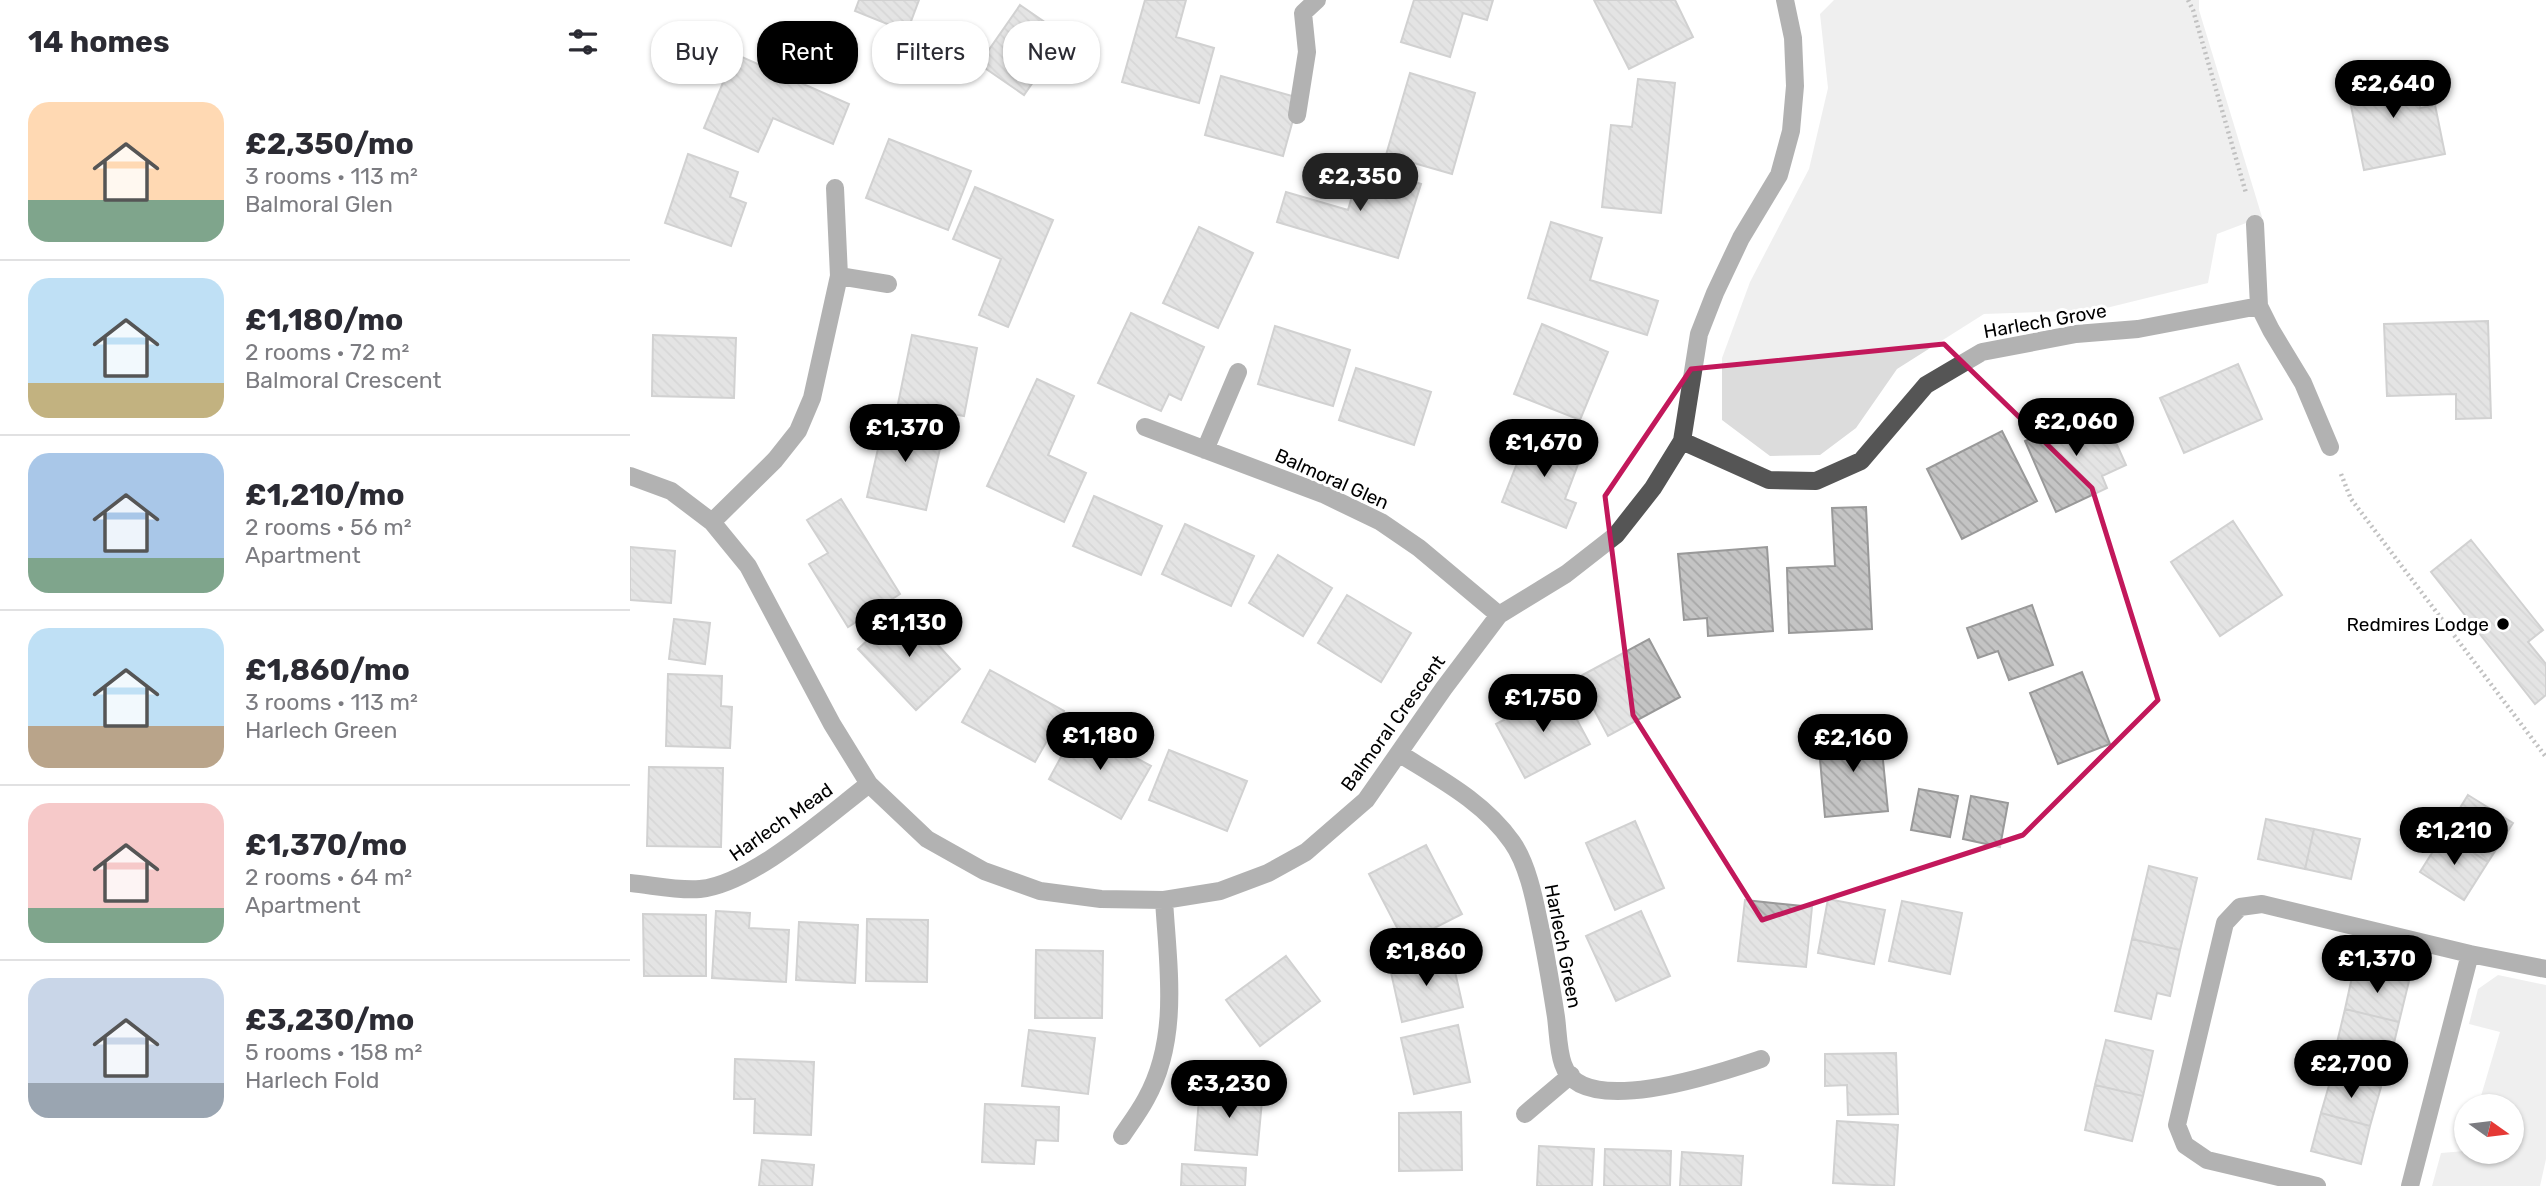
<!DOCTYPE html>
<html lang="en">
<head>
<meta charset="utf-8">
<style>
  body { margin:0; font-family:Rubik,sans-serif; background:#f2f2f3; color:#2b2b33; height:100vh; display:flex; flex-direction:column; font-size:26px; white-space:nowrap }
  * { box-sizing:border-box; margin:0 }
  p { font-size:23px; color:#7c7c81 }
  .icon { flex:none; width:38px; height:38px; fill:none; stroke:currentColor; stroke-width:2; stroke-linecap:round; stroke-linejoin:round }
  .map { position:relative; flex:1; overflow:hidden }
  .drawer { display:flex; flex-direction:column; background:#fff; width:630px }
  .drawer>* { flex:none }
  .hud { position:absolute; left:21px; top:21px; width:665px; height:63px; display:flex; gap:14px }
  .needle { width:46px; rotate:104deg }
  .fabs { position:absolute; left:1824px; top:1094px; display:grid; gap:14px }
  .fabs a { display:grid; place-items:center; width:70px; height:70px; border-radius:50%; background:#fff; box-shadow:0 2px 5px #0004; font-size:35px }
  .price { position:absolute; translate:-50% -60px; padding:0 16px; border-radius:24px; background:#000; color:#fff; font-size:23px; line-height:46px; filter:drop-shadow(0 2px 4px #0008) }
  .price::after { content:''; position:absolute; left:50%; top:42px; width:21px; height:16px; margin-left:-10px; background:inherit; clip-path:polygon(0 0,100% 0,50% 100%) }
  .price.current { background:#222; color:#fff }
  ul { padding:0; list-style:none }
  li { display:flex; align-items:center; gap:21px; height:175px; padding:0 28px }
  li+li { border-top:2px solid #e1e1e2 }
  li span { display:grid; place-items:center; flex:none; width:196px; height:140px; border-radius:21px; color:#555 }
  li>.icon { margin-inline-start:auto }
  span .icon { width:84px; height:84px; fill:#fffc; stroke-width:1 }
  li b { font-size:30px }
  h2 { display:flex; justify-content:space-between; align-items:center; height:84px; padding:0 28px; font-size:30px }
  .pill { padding:0 24px; border-radius:28px; background:#fff; box-shadow:0 2px 5px #0004; font-size:24px; line-height:63px }
  .pill.current { background:#000; color:#fff }
  main { display:flex; flex:1; min-height:0 }
  .map>svg:first-child { display:block }
  .green { fill:#dcdcdc }
  .building { fill:url(#building-back-hatch); stroke:#999; stroke-width:2 }
  .lines { fill:none; stroke-linecap:round; stroke-linejoin:round }
  .path { stroke:#777; stroke-width:4.5; stroke-dasharray:2 3.5; stroke-linecap:butt }
  .minor { stroke:#555; stroke-width:18 }
  .marked { fill:none; stroke:#c2185b; stroke-width:5; stroke-linejoin:round }
  .poi-dot { fill:#000; stroke:#fff; stroke-width:2.5 }
  .labels { text-anchor:middle; dominant-baseline:central; stroke-width:6; stroke-linejoin:round; paint-order:stroke }
  .street-label { font-size:19px; fill:#000; stroke:#fff }
  .poi-label { font-size:19px; fill:#000; stroke:#fff; text-anchor:end }
</style>
</head>
<body>
<main>
<section class="drawer">
<h2>14 homes<svg class="icon" aria-label="filters" viewBox="0 0 24 24"><path d="M4 7h16M4 17h16"/><circle cx="9" cy="7" r="2"/><circle cx="15" cy="17" r="2"/></svg></h2>
<ul>
<li><span style="background:linear-gradient(#ffd9b3 70%,#7fa58c 0)"><svg class="icon" aria-label="home" viewBox="0 0 24 24"><path d="M3 11l9-7 9 7M6 9v11h12V9"/></svg></span><div><b>£2,350/mo</b><p>3 rooms · 113 m²</p><p>Balmoral Glen</p></div></li>
<li><span style="background:linear-gradient(#bfe0f5 75%,#c2b280 0)"><svg class="icon" aria-label="home" viewBox="0 0 24 24"><path d="M3 11l9-7 9 7M6 9v11h12V9"/></svg></span><div><b>£1,180/mo</b><p>2 rooms · 72 m²</p><p>Balmoral Crescent</p></div></li>
<li><span style="background:linear-gradient(#a9c7e8 75%,#7fa58c 0)"><svg class="icon" aria-label="home" viewBox="0 0 24 24"><path d="M3 11l9-7 9 7M6 9v11h12V9"/></svg></span><div><b>£1,210/mo</b><p>2 rooms · 56 m²</p><p>Apartment</p></div></li>
<li><span style="background:linear-gradient(#bfe0f5 70%,#b9a48a 0)"><svg class="icon" aria-label="home" viewBox="0 0 24 24"><path d="M3 11l9-7 9 7M6 9v11h12V9"/></svg></span><div><b>£1,860/mo</b><p>3 rooms · 113 m²</p><p>Harlech Green</p></div></li>
<li><span style="background:linear-gradient(#f6c9c9 75%,#7fa58c 0)"><svg class="icon" aria-label="home" viewBox="0 0 24 24"><path d="M3 11l9-7 9 7M6 9v11h12V9"/></svg></span><div><b>£1,370/mo</b><p>2 rooms · 64 m²</p><p>Apartment</p></div></li>
<li><span style="background:linear-gradient(#c9d6e8 75%,#9aa5b1 0)"><svg class="icon" aria-label="home" viewBox="0 0 24 24"><path d="M3 11l9-7 9 7M6 9v11h12V9"/></svg></span><div><b>£3,230/mo</b><p>5 rooms · 158 m²</p><p>Harlech Fold</p></div></li>
</ul>
</section>
<div class="map">
<svg width="1916" height="1186" viewBox="0 0 1916 1186">
  <defs>
    <pattern id="building-back-hatch" width="6" height="6" patternUnits="userSpaceOnUse" patternTransform="scale(1.75)"><rect width="6" height="6" fill="#c4c4c4"/><path d="M-1 5l2 2M0 0l6 6M5-1l2 2" fill="none" stroke="#a7a7a7"/></pattern>
  </defs>
  <rect width="100%" height="100%" fill="#fff"/>
  <path class="green" d="M1204,0H1569V10L1632,217L1587,234L1578,283L1468,310L1354,314L1267,369L1226,428L1190,455L1140,456L1092,420V358L1120,282L1179,169L1198,88L1190,14Z
    M1868,975L1916,985V1159L1910,1186H1802L1811,1153L1835,1151L1836,1148V1152H1881V1106H1848L1870,1032L1839,1024L1848,989Z"/>
  <path class="building" d="M229,0H289L277,32L225,11Z
    M515,0H556L546,37L584,48L569,103L492,82Z
    M784,0H863L857,20L833,13L820,57L771,42Z
    M964,0H1045L1063,37L999,69Z
    M390,5L435,36L394,95L349,64Z
    M105,54L219,104L203,144L143,118L128,152L74,128Z
    M1782,68L1790,108L1805,105L1815,154L1734,170L1716,81Z
    M780,73L845,93L822,174L756,155Z
    M591,76L669,98L653,156L575,135Z
    M1008,79L1045,83L1031,213L972,207L981,125L1002,127Z
    M259,139L341,171L318,230L236,198Z
    M58,154L108,172L100,197L116,203L101,246L35,223Z
    M731,166L791,184L768,258L647,222L656,192L718,210Z
    M345,187L423,220L378,327L349,315L371,259L323,239Z
    M921,222L972,238L960,280L1028,301L1017,335L898,298Z
    M569,227L623,253L588,328L533,303Z
    M501,313L574,347L551,400L539,394L531,411L468,383Z
    M1858,321L1861,418L1826,419V394L1757,396L1754,324Z
    M912,324L978,352L950,420L884,394Z
    M645,326L720,350L703,406L628,384Z
    M23,335L106,338L104,398L22,396Z
    M282,335L347,348L334,416L268,404Z
    M1608,364L1632,419L1554,453L1530,398Z
    M726,368L801,392L784,445L709,420Z
    M407,379L444,396L418,455L456,473L434,522L357,486Z
    M1470,407L1496,465L1472,476L1477,488L1426,512L1395,441Z
    M255,418L314,431L296,510L237,497Z
    M900,430L953,451L935,499L946,503L936,528L872,502Z
    M1372,431L1407,501L1332,539L1297,469Z
    M464,496L532,526L511,575L443,546Z
    M211,499L270,594L218,627L179,564L198,553L177,520Z
    M1236,507L1242,629L1159,633L1157,568L1205,566L1202,508Z
    M1603,521L1652,595L1590,636L1541,562Z
    M555,524L624,556L601,606L532,574Z
    M1841,540L1913,630L1898,642L1916,664V695L1905,704L1801,572Z
    M0,547L45,551L41,603L0,600Z
    M1137,547L1143,631L1078,636L1077,618L1054,620L1048,554Z
    M648,555L702,588L673,636L619,603Z
    M717,595L781,633L751,682L688,643Z
    M1402,605L1423,665L1379,680L1368,651L1348,658L1337,628Z
    M273,607L330,669L286,710L228,649Z
    M44,619L80,623L75,664L39,659Z
    M1019,639L1050,697L978,736L947,678Z
    M360,670L434,711L405,762L332,722Z
    M1452,672L1480,744L1428,764L1400,693Z
    M38,674L92,676L91,706L102,707L100,748L36,746Z
    M931,690L960,744L895,778L866,724Z
    M448,726L521,766L491,819L419,779Z
    M1250,730L1258,811L1195,817L1188,736Z
    M539,750L617,781L597,831L519,800Z
    M19,767L93,768L91,847L17,846Z
    M1289,789L1328,796L1320,837L1281,830Z
    M1838,795L1883,823L1858,862L1814,834Z
    M1341,796L1378,803L1370,847L1333,839Z
    M1636,819L1684,829L1675,869L1628,859Z
    M1005,821L1034,888L985,910L956,843Z
    M1684,829L1730,839L1721,879L1675,869Z
    M1814,834L1858,862L1834,900L1790,872Z
    M796,845L832,914L775,943L739,874Z
    M1519,866L1567,878L1550,950L1502,939Z
    M1198,899L1255,910L1244,964L1188,953Z
    M1115,900L1182,907L1176,967L1108,961Z
    M1272,901L1332,913L1320,974L1259,961Z
    M86,911L120,913L119,928L159,930L156,982L82,978Z
    M1011,911L1040,976L986,1001L956,936Z
    M13,914L76,915V976H14Z
    M237,919L298,920L297,982L236,981Z
    M169,922L228,925L225,983L166,980Z
    M1502,939L1550,950L1540,996L1527,993L1521,1019L1485,1011Z
    M406,950L473,951L472,1018H405Z
    M821,954L833,1007L772,1022L760,968Z
    M656,956L690,1001L630,1046L596,1000Z
    M1724,968L1779,981L1769,1022L1715,1009Z
    M1715,1009L1769,1022L1759,1064L1705,1051Z
    M828,1025L840,1082L784,1094L771,1038Z
    M399,1030L465,1038L458,1094L392,1086Z
    M1476,1040L1523,1051L1513,1096L1465,1085Z
    M1266,1053L1268,1114L1218,1115L1217,1085L1195,1086V1054Z
    M105,1059L184,1062L181,1135L124,1133L125,1099H104Z
    M1702,1075L1751,1087L1740,1126L1691,1113Z
    M570,1085L633,1090L627,1155L565,1150Z
    M1465,1085L1513,1096L1502,1141L1455,1130Z
    M355,1104L429,1107L428,1141L406,1140L404,1164L352,1162Z
    M831,1112L832,1170L769,1171V1113Z
    M1691,1113L1740,1126L1731,1164L1681,1151Z
    M1207,1121L1268,1125L1264,1186L1203,1183Z
    M909,1146L964,1149L962,1186H907Z
    M975,1149L1041,1151L1040,1186H974Z
    M1052,1152L1113,1156L1111,1186H1050Z
    M132,1160L184,1165L182,1186H129Z
    M552,1164L616,1168L615,1186H551Z"/>
  <g class="lines">
    <path class="path" d="M1558,0L1563,10L1616,193
      M1711,474L1721,499L1916,757"/>
    <path class="minor" d="M667,115L677,52L673,13L687,0
      M1625,224L1629,306L1641,330L1673,383L1700,447
      M209,276L258,284
      M515,427L693,494L751,522L789,548L869,615
      M1052,441L1139,480L1186,481L1231,461L1296,385L1352,352L1446,334L1508,329L1629,306
      M575,450L608,372
      M0,476L41,491L82,522L118,566L202,724L239,784L297,839L354,871L410,891L471,899L534,900L590,891L638,873L676,852L736,800L814,688L869,615L936,574L986,535L1023,488L1052,441L1069,334L1085,293L1111,238L1149,175L1161,131L1165,86L1163,38L1155,0
      M82,522L145,460L168,431L182,398L209,276L205,188
      M770,754C810,779 854,802 882,842C897,863 904,897 909,922C916,954 921,985 926,1017C928,1032 928,1050 933,1064C951,1121 1092,1072 1131,1059
      M0,883C22,885 48,891 70,889C122,884 197,816 239,784
      M895,1114L941,1075
      M492,1136C500,1124 509,1112 516,1099C550,1038 538,967 534,900
      M1687,1186L1577,1160L1555,1145L1547,1125L1595,923L1610,907L1632,904L1840,954
      M1780,1186L1840,954L1916,969"/>
  </g>
  <path d="M0 0H1916V1186H0ZM1314,344L1462,488L1528,700L1393,835L1132,920L1003,715L975,496L1061,369Z" fill="#fff" fill-opacity=".55" fill-rule="evenodd"/>
  <path class="marked" d="M1314,344L1462,488L1528,700L1393,835L1132,920L1003,715L975,496L1061,369Z"/>
  <circle class="poi-dot" cx="1873" cy="624" r="7"/>
  <g class="labels">
    <g class="street-label">
      <text transform="translate(1415 321) rotate(-10)">Harlech Grove</text>
      <text transform="translate(702 479) rotate(24)">Balmoral Glen</text>
      <text transform="translate(763 723) rotate(-54)">Balmoral Crescent</text>
      <text transform="translate(151 822) rotate(-35)">Harlech Mead</text>
      <text transform="translate(933 946) rotate(79)">Harlech Green</text>
    </g>
    <g class="poi-label">
      <text x="1859" y="624">Redmires Lodge</text>
    </g>
  </g>
</svg>
<div class="fabs">
<a><svg class="needle" viewBox="-14 -14 28 28"><path d="M0-13l5 13h-10z" fill="#e53935"/><path d="M0 13l5-13h-10z" fill="#7c7c81"/></svg></a>
</div>
<b class="price" style="left:1763px;top:120px">£2,640</b>
<b class="price current" style="left:730px;top:213px">£2,350</b>
<b class="price" style="left:1446px;top:458px">£2,060</b>
<b class="price" style="left:275px;top:464px">£1,370</b>
<b class="price" style="left:914px;top:479px">£1,670</b>
<b class="price" style="left:279px;top:659px">£1,130</b>
<b class="price" style="left:913px;top:734px">£1,750</b>
<b class="price" style="left:470px;top:772px">£1,180</b>
<b class="price" style="left:1223px;top:774px">£2,160</b>
<b class="price" style="left:1824px;top:867px">£1,210</b>
<b class="price" style="left:796px;top:988px">£1,860</b>
<b class="price" style="left:1747px;top:995px">£1,370</b>
<b class="price" style="left:1721px;top:1100px">£2,700</b>
<b class="price" style="left:599px;top:1120px">£3,230</b>
<div class="hud">
<a class="pill">Buy</a>
<a class="pill current">Rent</a>
<a class="pill">Filters</a>
<a class="pill">New</a>
</div>
</div>
</main>
</body>
</html>
